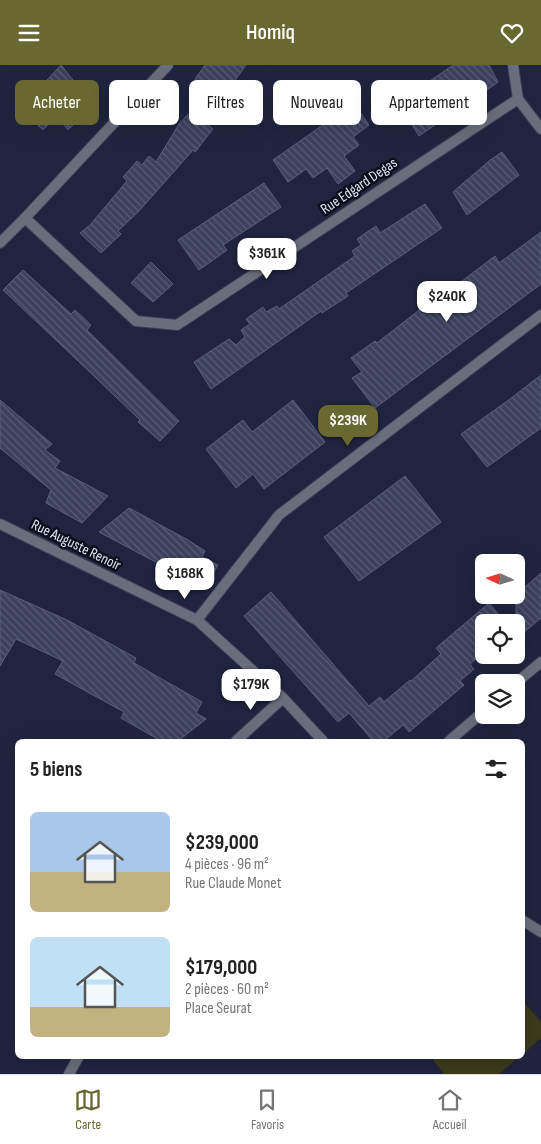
<!DOCTYPE html>
<html lang="fr">
<head>
<meta charset="utf-8">
<style>
  body { margin:0; font-family:"Sofia Sans Condensed",sans-serif; background:#f2f2f2; color:#222; height:100vh; display:flex; flex-direction:column; font-size:19px; white-space:nowrap }
  * { box-sizing:border-box; margin:0 }
  p { font-size:16px; color:#767676 }
  .icon { flex:none; width:28px; height:28px; fill:none; stroke:currentColor; stroke-width:2; stroke-linecap:round; stroke-linejoin:round }
  .map { position:relative; flex:1; overflow:hidden }
  .details { position:absolute; left:15px; top:674px; width:510px; height:320px; display:flex; flex-direction:column; background:#fff; border-radius:8px; box-shadow:0 5px 20px #0002 }
  .details>* { flex:none }
  .banner { position:absolute; left:15px; top:15px; width:511px; height:45px; display:flex; gap:10px }
  .needle { width:32px; rotate:274deg }
  .fabs { position:absolute; left:475px; top:489px; display:grid; gap:10px }
  .fabs a { display:grid; place-items:center; width:50px; height:50px; border-radius:8px; background:#fff; box-shadow:0 5px 20px #0002; font-size:25px }
  .price { position:absolute; translate:-50% -42px; padding:0 11px; border-radius:10px; background:#fff; color:#222; font-size:16px; line-height:32px; filter:drop-shadow(0 1px 2px #0008) }
  .price::after { content:''; position:absolute; left:50%; top:30px; width:15px; height:11px; margin-left:-8px; background:inherit; clip-path:polygon(0 0,100% 0,50% 100%) }
  .price.current { background:#696830; color:#fff }
  ul { padding:0; list-style:none }
  li { display:flex; align-items:center; gap:15px; height:125px; padding:0 15px }
  li span { display:grid; place-items:center; flex:none; width:140px; height:100px; border-radius:8px; color:#555 }
  li>.icon { margin-inline-start:auto }
  span .icon { width:60px; height:60px; fill:#fffc; stroke-width:1 }
  li b { font-size:21px }
  h2 { display:flex; justify-content:space-between; align-items:center; height:60px; padding:0 15px; font-size:21px }
  .pill { padding:0 18px; border-radius:8px; background:#fff; box-shadow:0 5px 20px #0002; font-size:18px; line-height:45px }
  .pill.current { background:#696830; color:#fff }
  header { display:flex; justify-content:space-between; align-items:center; height:65px; padding:0 15px; background:#696830; color:#fff; font-size:22px; font-weight:600 }
  .menu { display:flex; justify-content:space-around; align-items:center; height:70px; border-top:1px solid #e0e0e0; background:#fff; font-size:14px; color:#767676 }
  .menu a { display:grid; justify-items:center; gap:2px }
  .menu .current { color:#696830 }
  .map>svg:first-child { display:block }
  .green { fill:#3b3b1a }
  .building { fill:url(#building-back-hatch); stroke:#595f7d }
  .lines { fill:none; stroke-linecap:round; stroke-linejoin:round }
  .minor-casing { stroke:#3b3f58; stroke-width:12 }
  .minor { stroke:#6a6d7b; stroke-width:10 }
  .labels { text-anchor:middle; dominant-baseline:central; stroke-width:5; stroke-linejoin:round; paint-order:stroke }
  .street-label { font-size:15px; fill:#dfe3f5; stroke:#0c0e1a }
</style>
</head>
<body>
<header><svg class="icon" aria-label="menu" viewBox="0 0 24 24"><path d="M4 6h16M4 12h16M4 18h16"/></svg>Homiq<svg class="icon" aria-label="heart" viewBox="0 0 24 24"><path d="M12 20l-8-8c-3-5 5-10 8-4 3-6 11-1 8 4z"/></svg></header>
<div class="map">
<svg width="541" height="1009" viewBox="0 0 541 1009">
  <defs>
    <pattern id="building-back-hatch" width="6" height="6" patternUnits="userSpaceOnUse" patternTransform="scale(1.25)"><rect width="6" height="6" fill="#3c415d"/><path d="M-1 5l2 2M0 0l6 6M5-1l2 2" fill="none" stroke="#585c75"/></pattern>
  </defs>
  <rect width="100%" height="100%" fill="#20243e"/>
  <path class="green" d="M522,935L541,957V973L523,989Z
    M430,991H520L499,1009H444Z"/>
  <path class="building" d="M61,0L80,24L68,36L83,50L68,65L56,51L43,65L20,44Z
    M205,0H246L222,33L195,14Z
    M453,0H489L498,17L469,38L468,37L419,71L404,47L414,40L408,31Z
    M354,38L369,60L353,72L359,80L344,91L355,106L338,119L327,103L313,113L306,104L288,117L273,95Z
    M191,46L213,64L195,87L193,85L139,146L118,166L121,169L101,188L80,168L90,160L127,116L123,112L137,96L142,100L149,91L156,97L179,59Z
    M502,87L519,110L467,150L453,127L489,96Z
    M264,118L281,142L223,180L227,185L199,205L178,175Z
    M425,139L442,163L346,228L348,231L322,248L321,246L211,324L194,297L229,274L236,280L245,272L241,265L250,259L246,254L263,242L266,247L277,241L279,244L355,191L352,186L361,180L357,174L376,161L380,168Z
    M541,167V219L375,343L352,313L362,307L351,293L375,276L377,278L423,242L425,244L495,191L499,198Z
    M151,197L173,219L153,237L131,218Z
    M23,205L71,249L75,245L91,260L87,265L95,273L179,356L160,376L138,357L140,355L94,311L3,225Z
    M541,310V363L487,402L461,369L510,334Z
    M0,335L52,379L45,385L60,396L55,403L108,431L82,458L46,438L51,425L0,383Z
    M293,335L325,377L264,424L253,409L236,423L206,384L243,355L252,367Z
    M405,411L441,457L359,516L324,472Z
    M129,443L188,475L205,486L202,492L218,500L205,523L99,467Z
    M541,508V553L516,574V530Z
    M0,525L67,555L136,593L134,598L202,637L196,648L206,654L178,676H161L121,653L124,647L55,609L63,596L16,574L0,601Z
    M271,527L369,641L380,632L384,637L410,615V617L441,589L436,583L489,538L506,558H484V587L470,599L474,604L460,616L464,620L409,667L403,660L384,676H373L349,648L338,657L244,551Z"/>
  <g class="lines">
    <defs>
      <path id="minor" d="M513,0L518,34L541,64
        M25,153L136,256L177,260L518,34
        M0,178L25,153L168,0
        M0,459L197,555L283,633L323,676
        M197,555L279,450L541,250
        M516,618L541,597
        M236,676L283,633
        M449,676L484,646
        M522,855L541,867
        M69,1009L79,991"/>
    </defs>
    <use href="#minor" class="minor-casing"/>
    <use href="#minor" class="minor"/>
  </g>
  <g class="labels">
    <g class="street-label">
      <text transform="translate(359 121) rotate(-34)">Rue Edgard Degas</text>
      <text transform="translate(76 480) rotate(26)">Rue Auguste Renoir</text>
    </g>
  </g>
</svg>
<div class="fabs">
<a><svg class="needle" viewBox="-14 -14 28 28"><path d="M0-13l5 13h-10z" fill="#e53935"/><path d="M0 13l5-13h-10z" fill="#767676"/></svg></a>
<a><svg class="icon" aria-label="locate" viewBox="0 0 24 24"><circle cx="12" cy="12" r="6"/><path d="M12 2v4M12 18v4M2 12h4M18 12h4"/></svg></a>
<a><svg class="icon" aria-label="layers" viewBox="0 0 24 24"><path d="M12 4l9 5-9 5-9-5zM3 14l9 5 9-5"/></svg></a>
</div>
<b class="price" style="left:267px;top:215px">$361K</b>
<b class="price" style="left:447px;top:258px">$240K</b>
<b class="price current" style="left:348px;top:382px">$239K</b>
<b class="price" style="left:185px;top:535px">$168K</b>
<b class="price" style="left:251px;top:646px">$179K</b>
<div class="banner">
<a class="pill current">Acheter</a>
<a class="pill">Louer</a>
<a class="pill">Filtres</a>
<a class="pill">Nouveau</a>
<a class="pill">Appartement</a>
</div>
<section class="details">
<h2>5 biens<svg class="icon" aria-label="filters" viewBox="0 0 24 24"><path d="M4 7h16M4 17h16"/><circle cx="9" cy="7" r="2"/><circle cx="15" cy="17" r="2"/></svg></h2>
<ul>
<li><span style="background:linear-gradient(#a9c7e8 60%,#c2b280 0)"><svg class="icon" aria-label="home" viewBox="0 0 24 24"><path d="M3 11l9-7 9 7M6 9v11h12V9"/></svg></span><div><b>$239,000</b><p>4 pièces · 96 m²</p><p>Rue Claude Monet</p></div></li>
<li><span style="background:linear-gradient(#bfe0f5 70%,#c2b280 0)"><svg class="icon" aria-label="home" viewBox="0 0 24 24"><path d="M3 11l9-7 9 7M6 9v11h12V9"/></svg></span><div><b>$179,000</b><p>2 pièces · 60 m²</p><p>Place Seurat</p></div></li>
</ul>
</section>
</div>
<nav class="menu">
<a class="current"><svg class="icon" aria-label="map" viewBox="0 0 24 24"><path d="M3 6l6-2 6 2 6-2v14l-6 2-6-2-6 2zM9 4v14M15 6v14"/></svg>Carte</a>
<a><svg class="icon" aria-label="saved" viewBox="0 0 24 24"><path d="M7 4h10v16l-5-4-5 4z"/></svg>Favoris</a>
<a><svg class="icon" aria-label="home" viewBox="0 0 24 24"><path d="M3 11l9-7 9 7M6 9v11h12V9"/></svg>Accueil</a>
</nav>
</body>
</html>
